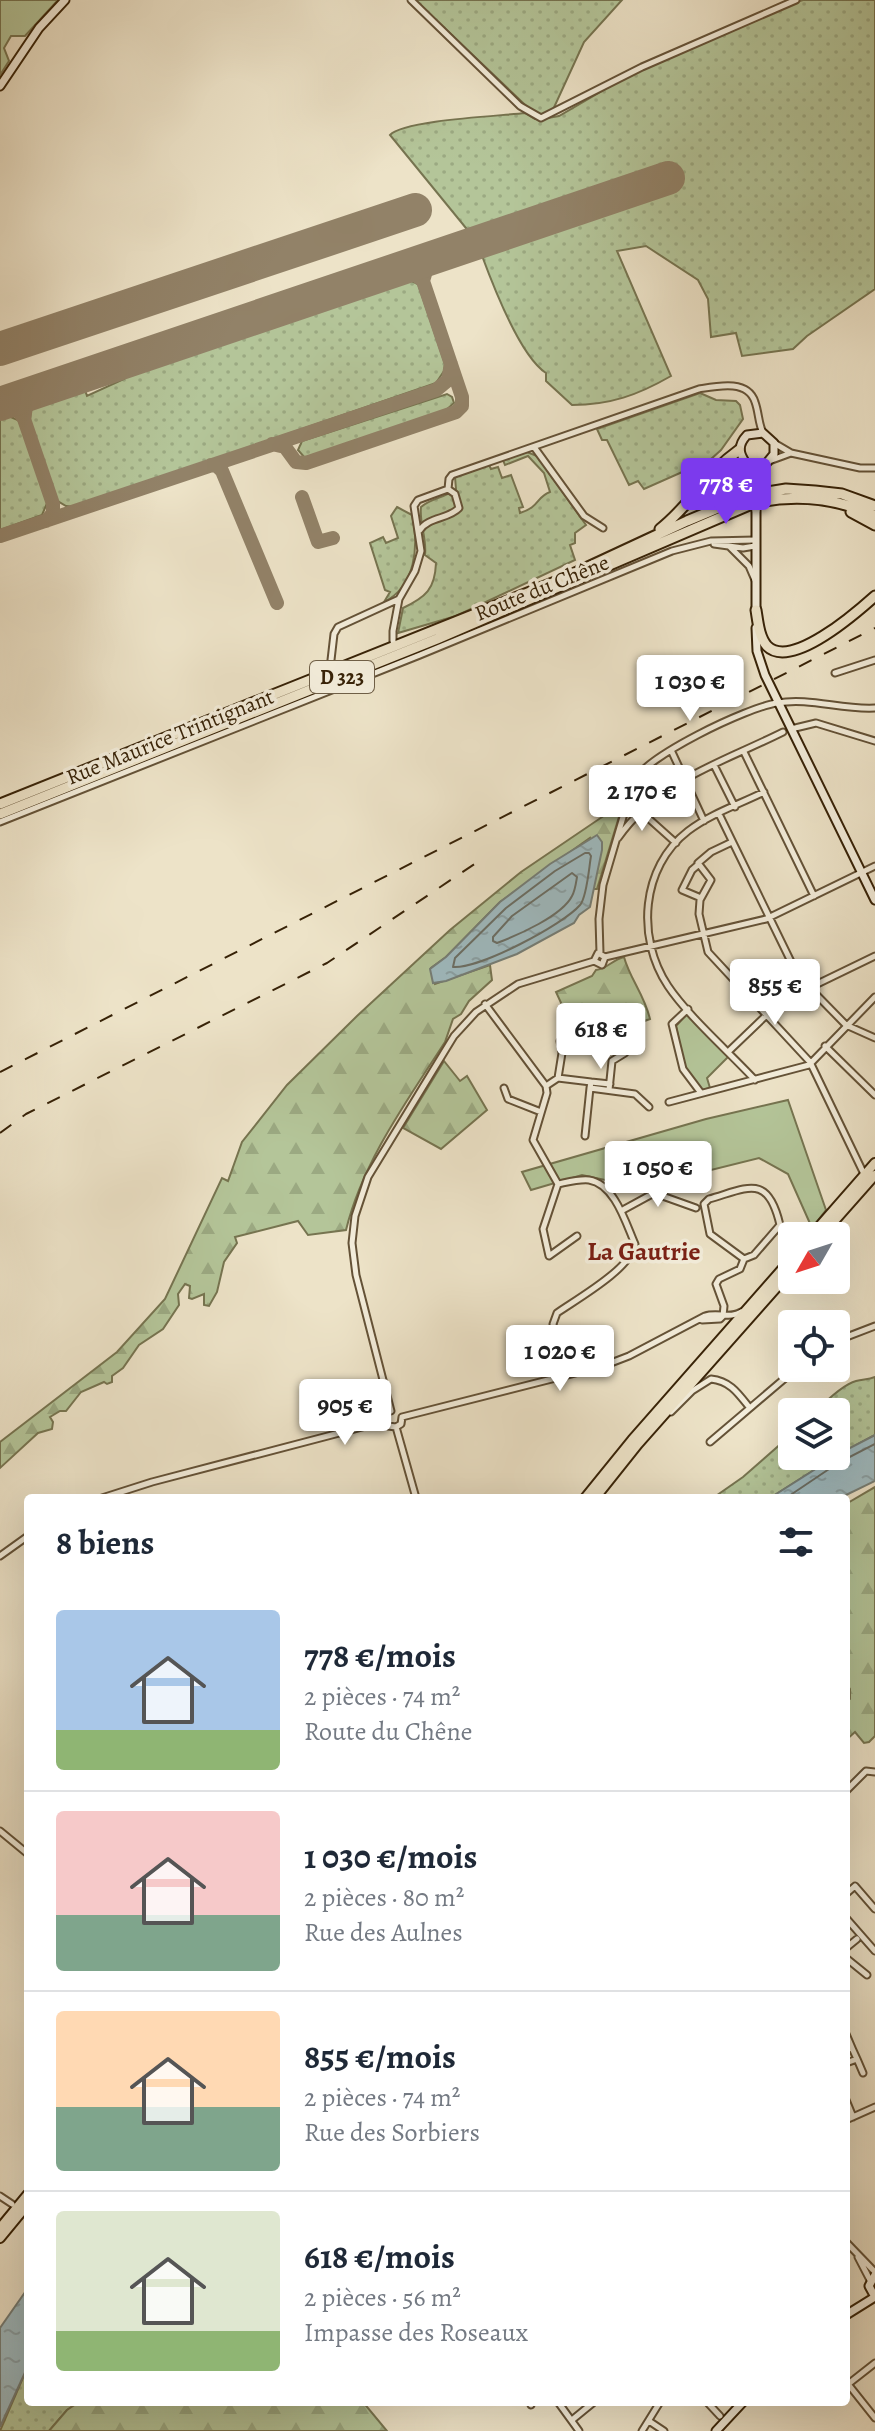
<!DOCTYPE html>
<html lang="fr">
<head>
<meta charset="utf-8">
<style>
  body { margin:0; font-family:Alegreya,serif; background:#f2f2f3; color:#1f2937; height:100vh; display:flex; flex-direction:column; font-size:30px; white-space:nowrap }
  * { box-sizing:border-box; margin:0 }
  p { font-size:26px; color:#747a83 }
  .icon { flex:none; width:44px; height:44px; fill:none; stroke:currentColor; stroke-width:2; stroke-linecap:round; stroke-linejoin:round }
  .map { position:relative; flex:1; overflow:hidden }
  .details { position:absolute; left:24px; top:1494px; width:826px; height:912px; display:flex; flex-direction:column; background:#fff; border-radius:8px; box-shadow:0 8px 32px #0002 }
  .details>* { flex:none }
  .needle { width:52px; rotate:231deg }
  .tools { position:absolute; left:778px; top:1222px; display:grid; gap:16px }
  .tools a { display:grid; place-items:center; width:72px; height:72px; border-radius:8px; background:#fff; box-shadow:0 8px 32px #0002; font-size:40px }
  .price { position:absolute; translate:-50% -68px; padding:0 18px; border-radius:8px; background:#fff; color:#222; font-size:26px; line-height:52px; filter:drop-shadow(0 2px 4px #0008) }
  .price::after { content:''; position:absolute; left:50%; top:48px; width:24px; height:18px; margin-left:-12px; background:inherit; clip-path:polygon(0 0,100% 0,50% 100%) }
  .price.current { background:#7c3aed; color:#fff }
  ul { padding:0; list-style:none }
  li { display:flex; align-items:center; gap:24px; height:200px; padding:0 32px }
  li+li { border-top:2px solid #e0e1e3 }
  li span { display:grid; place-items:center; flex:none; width:224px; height:160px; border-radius:8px; color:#555 }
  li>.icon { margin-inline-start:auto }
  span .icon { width:96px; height:96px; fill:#fffc; stroke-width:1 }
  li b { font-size:34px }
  h2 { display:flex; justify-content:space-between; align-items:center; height:96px; padding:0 32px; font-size:34px }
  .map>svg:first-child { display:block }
  .grass { fill:url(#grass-dots); stroke:#767450; stroke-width:2 }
  .forest { fill:url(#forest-firs); stroke:#767450; stroke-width:2 }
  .green { fill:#b4c599; stroke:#767450; stroke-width:2 }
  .water { fill:url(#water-ripples); stroke:#757e77; stroke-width:2 }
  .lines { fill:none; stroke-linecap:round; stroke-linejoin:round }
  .shore { stroke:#6b6e64; stroke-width:2 }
  .taxiway { stroke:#928268; stroke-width:14 }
  .runway { stroke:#928268; stroke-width:34 }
  .street-casing { stroke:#645237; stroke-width:9 }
  .secondary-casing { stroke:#372207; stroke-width:11 }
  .primary-casing { stroke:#372207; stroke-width:12 }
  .highway-casing { stroke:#372207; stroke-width:13 }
  .street { stroke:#f3eddb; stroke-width:5 }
  .secondary { stroke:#f3eddb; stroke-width:7 }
  .primary { stroke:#ede3c8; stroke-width:8 }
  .highway { stroke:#ede3c8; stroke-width:9 }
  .rail { stroke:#372207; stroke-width:2; stroke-dasharray:14 14; stroke-linecap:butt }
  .secondary-bridge-casing { stroke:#372207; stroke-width:11; stroke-linecap:butt }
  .secondary-bridge { stroke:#f3eddb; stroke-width:7 }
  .labels { text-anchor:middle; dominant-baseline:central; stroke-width:7; stroke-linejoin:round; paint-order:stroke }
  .shield { fill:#f3eddb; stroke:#6f5f47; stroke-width:2 }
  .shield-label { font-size:20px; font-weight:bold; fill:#372207 }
  .street-label { font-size:22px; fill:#372207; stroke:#f3eddb }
  .quarter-label { font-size:26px; font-weight:bold; fill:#7a1f14; stroke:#f3eddb }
</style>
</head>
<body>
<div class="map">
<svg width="875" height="2431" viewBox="0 0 875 2431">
  <defs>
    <pattern id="grass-dots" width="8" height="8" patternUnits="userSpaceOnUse" patternTransform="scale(2)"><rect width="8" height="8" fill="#b4c599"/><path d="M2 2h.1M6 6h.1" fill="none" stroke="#9ba982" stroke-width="1.8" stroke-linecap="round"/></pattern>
    <pattern id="forest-firs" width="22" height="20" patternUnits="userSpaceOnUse" patternTransform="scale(2)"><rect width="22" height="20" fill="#b4c599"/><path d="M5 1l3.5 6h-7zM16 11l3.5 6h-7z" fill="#9ba982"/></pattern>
    <pattern id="water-ripples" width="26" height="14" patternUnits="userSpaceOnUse" patternTransform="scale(2)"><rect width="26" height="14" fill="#9fbbc1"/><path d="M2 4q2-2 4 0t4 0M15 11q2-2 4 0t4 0" fill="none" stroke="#8aa0a4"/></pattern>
  </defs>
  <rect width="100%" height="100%" fill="#ede3c8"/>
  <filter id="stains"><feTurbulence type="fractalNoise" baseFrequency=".0025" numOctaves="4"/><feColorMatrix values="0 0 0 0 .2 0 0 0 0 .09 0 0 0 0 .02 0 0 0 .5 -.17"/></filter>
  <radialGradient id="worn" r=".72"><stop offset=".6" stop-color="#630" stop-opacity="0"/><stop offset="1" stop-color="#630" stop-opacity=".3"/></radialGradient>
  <path class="grass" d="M415,0H622L584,42L551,114L542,119L559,116L626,77L790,4L803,0H875V289L807,336L793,349L742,356L736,333L711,337L708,299L698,280L646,246L617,251L671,376C638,395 610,405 572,405L546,381V373C520,356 492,283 481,253L672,188L665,168L470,233L390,135C404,120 500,116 525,113L535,119H540Z
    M407,279L418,284L445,364L444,371L436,383L75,507L66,506L56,500L30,421L31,409L43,401L84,387L87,396L124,379L127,373Z
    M700,393L716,400L736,401L740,405L743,419L721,450L701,468L698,465L644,489L638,481L629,485L607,440H602L597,429Z
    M447,394L452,397L454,403L445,411L311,456L305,458L298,450L302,441Z
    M4,414L20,421L48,501L42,515L0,530V416Z
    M527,452L537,456L586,525L575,533V543L570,545L575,560L456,616L398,633L403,608C426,597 435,589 436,563L425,555C427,538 419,523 421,507C431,498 445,498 456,489L455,477L489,465L491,469L498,467L502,478L511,475L523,507L519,508L520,513C540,507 536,497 550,492L544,473L528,456L505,465L503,460Z
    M397,507L412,515C419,546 416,586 384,602L390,592L385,590L370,543L383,537L386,543L398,538L391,516Z
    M875,1377V1435L836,1456V1412H815C824,1403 844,1384 856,1381C864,1379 868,1380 875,1377Z
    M792,1434V1456H836L770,1498H713L743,1477Z
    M28,2366V2402H79L67,2410L49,2431H0Z"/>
  <path class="forest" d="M620,794L625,797L597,889H593L598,865L590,838L500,902L446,957L431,968L435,984L490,965L492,980L469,1001L461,1014L453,1019L445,1042C407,1101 363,1161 346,1230L308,1235L298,1221L235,1237L237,1243L224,1262L217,1292L209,1306L204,1305V1294L192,1299L189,1298L190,1286L185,1284L178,1294L179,1305L163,1329L139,1345L123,1368L112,1376V1382L107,1384L104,1382L81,1392L66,1411H60L50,1417L53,1422L52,1429L38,1433L0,1468V1442L117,1352L165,1299L222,1178L228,1181L242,1142L287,1085L357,1016L450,930L521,872L608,813L611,800Z
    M624,957C630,979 644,994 650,1019L585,1042L574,1031L556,992L592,976L596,970C607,969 612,960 624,957Z
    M444,1061L460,1081L467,1076L487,1110L441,1149L403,1128Z
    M875,1487V1736L869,1742L864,1743L855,1732L846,1740V1701L850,1699V1689L846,1683V1504Z
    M79,2402H363L387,2431H49L67,2410Z"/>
  <path class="green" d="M0,0H58L25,36H11L4,48L9,61L0,75Z
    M687,1014L729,1056L707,1078L710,1088L702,1090L684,1066L676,1026Z
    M788,1100L826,1210L812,1228L788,1174L759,1158L687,1176L637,1159L605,1180L582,1175L531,1190L522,1172L706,1119Z"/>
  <path class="water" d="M597,835L602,842V850L590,907L579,915L574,923L517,954L446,981L433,983L430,969L446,957L500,902L550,864Z
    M875,1435V1481L840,1498H770L844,1451Z
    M28,2288V2366L0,2427V2328Z"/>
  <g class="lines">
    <path class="shore" d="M585,853H589L591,856C589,867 587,897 580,905C563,925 479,969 453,967L455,958L506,908L555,871Z
      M572,873L577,877C576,883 575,891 572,896C562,916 518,935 497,943L493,941V937L512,916Z
      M786,1498L838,1463L875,1444"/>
    <path class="taxiway" d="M396,270H409L423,281
      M0,404L16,408L24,419L53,504V513L46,521
      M24,419L27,401L39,391
      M272,444L285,447L296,462L306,463L456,412L462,406V397L423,281L428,264L439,256
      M211,465L217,466L222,471L277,603
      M302,497L318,542L333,538
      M0,536L436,390L448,380L451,364"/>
    <path class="runway" d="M0,349L415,210
      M0,404L668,178"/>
    <defs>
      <path id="street" d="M411,0L520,106L541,118L642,67L796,0
        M774,443L791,453L860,468H875
        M534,447L584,516L603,528
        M772,460L791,453
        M448,489L449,479L452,475L699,389C717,386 748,379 755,402C759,413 758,422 763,433
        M420,530C428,517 449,519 459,508L455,494L448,489
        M714,544L743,548L755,546
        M730,547L749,566L755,580
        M393,641V631L399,599
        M331,660L334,634L338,627L399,599L415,571L421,551L414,506L418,500L448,489
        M835,673L875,660
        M791,729L816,723L875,741
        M671,750L704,821
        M744,752L814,896
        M714,765L735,807
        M628,800L676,843
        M719,814L798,976L846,1025L875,1038
        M0,822L420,655L672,551L711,541L755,540
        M618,838C659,780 721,763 783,732
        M732,842L711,852L698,863L711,880L700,900L699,914L708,952L810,1062L864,1174
        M699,864L692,870L682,890L701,898
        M600,953L599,919L603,885L633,783C643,757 748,707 777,703C810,697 841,710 875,708
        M594,961L598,953L605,957L766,919L875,866
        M594,961L602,965L605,957
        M809,988L875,956
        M485,1004L546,1086L547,1093L533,1140L558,1184
        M688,1009L672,1024L683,1069L701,1093
        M825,1046L875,1095
        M728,1052L802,981
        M558,1078L562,1053L560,1041
        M755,1080C729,1052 688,1016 668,986C636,938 641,867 688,831C710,814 740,804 764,792
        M591,1082L610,1084
        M546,1086L558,1078L591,1082L590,1088L635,1094L649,1107
        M504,1088L508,1099L541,1112
        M609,1090L612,1061L625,1053
        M669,1102L809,1065L875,997
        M585,1136L590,1088
        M621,1211L654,1193L696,1208
        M702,1320L720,1319L723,1316L724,1306L716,1284L719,1279L740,1269L744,1259L710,1234L704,1204L709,1199C748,1188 768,1173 780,1225L754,1255L744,1259
        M836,1341L875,1326
        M564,1377L553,1324L557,1313C577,1299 632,1268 635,1244C626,1224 615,1184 589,1180C579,1179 568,1182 558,1184L543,1229L549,1256L577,1236
        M391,1411L356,1275L352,1243L355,1216L368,1177L454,1036L476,1012L518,984L594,961
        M671,1412L692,1391L711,1379C730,1381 738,1393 749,1407
        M402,1417L603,1366L629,1356L705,1316C717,1312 731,1319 741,1312
        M385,1421L388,1426L396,1427L401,1424L402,1417
        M396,1427L416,1498
        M710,1442L797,1368
        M102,1498L152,1482L385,1421
        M0,1556L28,1536
        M846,1791L866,1771L875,1772
        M0,1831L28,1854
        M846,1894L855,1886L875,1909
        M846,1918L875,1951
        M846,1948L857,1939
        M846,1958L867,1975
        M846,2034L852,2048
        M846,2050L852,2048L857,2059L846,2063
        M857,2059L863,2073
        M846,2100L853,2117
        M846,2120L875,2107
        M0,2196L12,2204
        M846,2242L875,2272
        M858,2257L870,2280
        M848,2384L875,2418
        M847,2385L875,2363
        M558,2402L579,2431
        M707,2402L720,2416
        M531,2405L532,2402
        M572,2420L594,2402
        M649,2421L664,2431
        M642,2431L660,2402"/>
      <path id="secondary" d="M0,86L39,28L65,0
        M749,466L765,465L774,454V443L763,433L747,435C729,454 752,464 756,483
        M756,510V612
        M756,628L757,651L765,675L875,900
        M875,2275L869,2286L875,2297
        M846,2315L875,2297
        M716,2431L743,2402"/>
      <path id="primary" d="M811,1236L875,1163
        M821,1236L875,1175
        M585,1498L632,1440L792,1258
        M595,1498L638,1444L792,1270
        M0,2228L28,2194
        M0,2238L28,2204"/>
      <path id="highway" d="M851,512L875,525
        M660,529C692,504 705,474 739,450
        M756,610C758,622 759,637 767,646C791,670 856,613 875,596
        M0,804L560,580L687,521L749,495L786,489L815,491L842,494L875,506
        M0,814L437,639L754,503C795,494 837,498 875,516"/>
    </defs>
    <use href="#street" class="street-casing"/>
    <use href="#secondary" class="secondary-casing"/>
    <use href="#primary" class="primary-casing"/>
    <use href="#highway" class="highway-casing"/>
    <use href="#street" class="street"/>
    <use href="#secondary" class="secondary"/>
    <use href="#primary" class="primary"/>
    <use href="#highway" class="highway"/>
    <path class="rail" d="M0,1072L875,628
      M0,1133L26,1114L327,963L479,861"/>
    <defs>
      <path id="secondary-bridge" d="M756,510V483"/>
    </defs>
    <use href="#secondary-bridge" class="secondary-bridge-casing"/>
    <use href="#secondary-bridge" class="secondary-bridge"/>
  </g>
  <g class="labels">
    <rect class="shield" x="310" y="661" width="64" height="32" rx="6"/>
    <g class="shield-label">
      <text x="342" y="677">D 323</text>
    </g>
    <g class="street-label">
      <text transform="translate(542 588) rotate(-22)">Route du Chêne</text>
      <text transform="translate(170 737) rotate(-22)">Rue Maurice Trintignant</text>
    </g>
    <g class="quarter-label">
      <text x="644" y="1251">La Gautrie</text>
    </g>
  </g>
  <rect width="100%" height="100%" filter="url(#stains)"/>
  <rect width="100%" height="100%" fill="url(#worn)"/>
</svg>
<div class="tools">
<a><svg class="needle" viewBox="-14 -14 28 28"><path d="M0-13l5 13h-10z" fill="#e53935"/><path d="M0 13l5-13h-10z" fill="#747a83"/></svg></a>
<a><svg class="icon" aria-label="locate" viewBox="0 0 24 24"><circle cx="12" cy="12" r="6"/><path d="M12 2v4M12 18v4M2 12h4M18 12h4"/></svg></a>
<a><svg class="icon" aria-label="layers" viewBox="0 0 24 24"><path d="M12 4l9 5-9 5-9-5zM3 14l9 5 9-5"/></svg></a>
</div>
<b class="price current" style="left:726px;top:526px">778 €</b>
<b class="price" style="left:690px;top:723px">1 030 €</b>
<b class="price" style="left:642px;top:833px">2 170 €</b>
<b class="price" style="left:775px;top:1027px">855 €</b>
<b class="price" style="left:601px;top:1071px">618 €</b>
<b class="price" style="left:658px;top:1209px">1 050 €</b>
<b class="price" style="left:560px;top:1393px">1 020 €</b>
<b class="price" style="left:345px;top:1447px">905 €</b>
<section class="details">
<h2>8 biens<svg class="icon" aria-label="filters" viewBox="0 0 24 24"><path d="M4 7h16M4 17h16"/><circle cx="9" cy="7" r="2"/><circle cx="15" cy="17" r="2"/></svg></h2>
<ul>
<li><span style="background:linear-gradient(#a9c7e8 75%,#8fb573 0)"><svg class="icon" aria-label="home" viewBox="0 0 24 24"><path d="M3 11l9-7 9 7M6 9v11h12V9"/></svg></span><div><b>778 €/mois</b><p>2 pièces · 74 m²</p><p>Route du Chêne</p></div></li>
<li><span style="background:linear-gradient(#f6c9c9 65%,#7fa58c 0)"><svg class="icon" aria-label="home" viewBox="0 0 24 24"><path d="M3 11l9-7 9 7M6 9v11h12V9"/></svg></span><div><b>1 030 €/mois</b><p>2 pièces · 80 m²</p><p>Rue des Aulnes</p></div></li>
<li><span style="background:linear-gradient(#ffd9b3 60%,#7fa58c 0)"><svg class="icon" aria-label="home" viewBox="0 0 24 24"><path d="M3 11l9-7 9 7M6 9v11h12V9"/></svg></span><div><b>855 €/mois</b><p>2 pièces · 74 m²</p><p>Rue des Sorbiers</p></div></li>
<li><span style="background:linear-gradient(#dfe7d0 75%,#8fb573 0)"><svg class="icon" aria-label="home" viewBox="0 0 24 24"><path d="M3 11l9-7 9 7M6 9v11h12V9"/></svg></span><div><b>618 €/mois</b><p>2 pièces · 56 m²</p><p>Impasse des Roseaux</p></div></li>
</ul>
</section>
</div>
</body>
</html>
